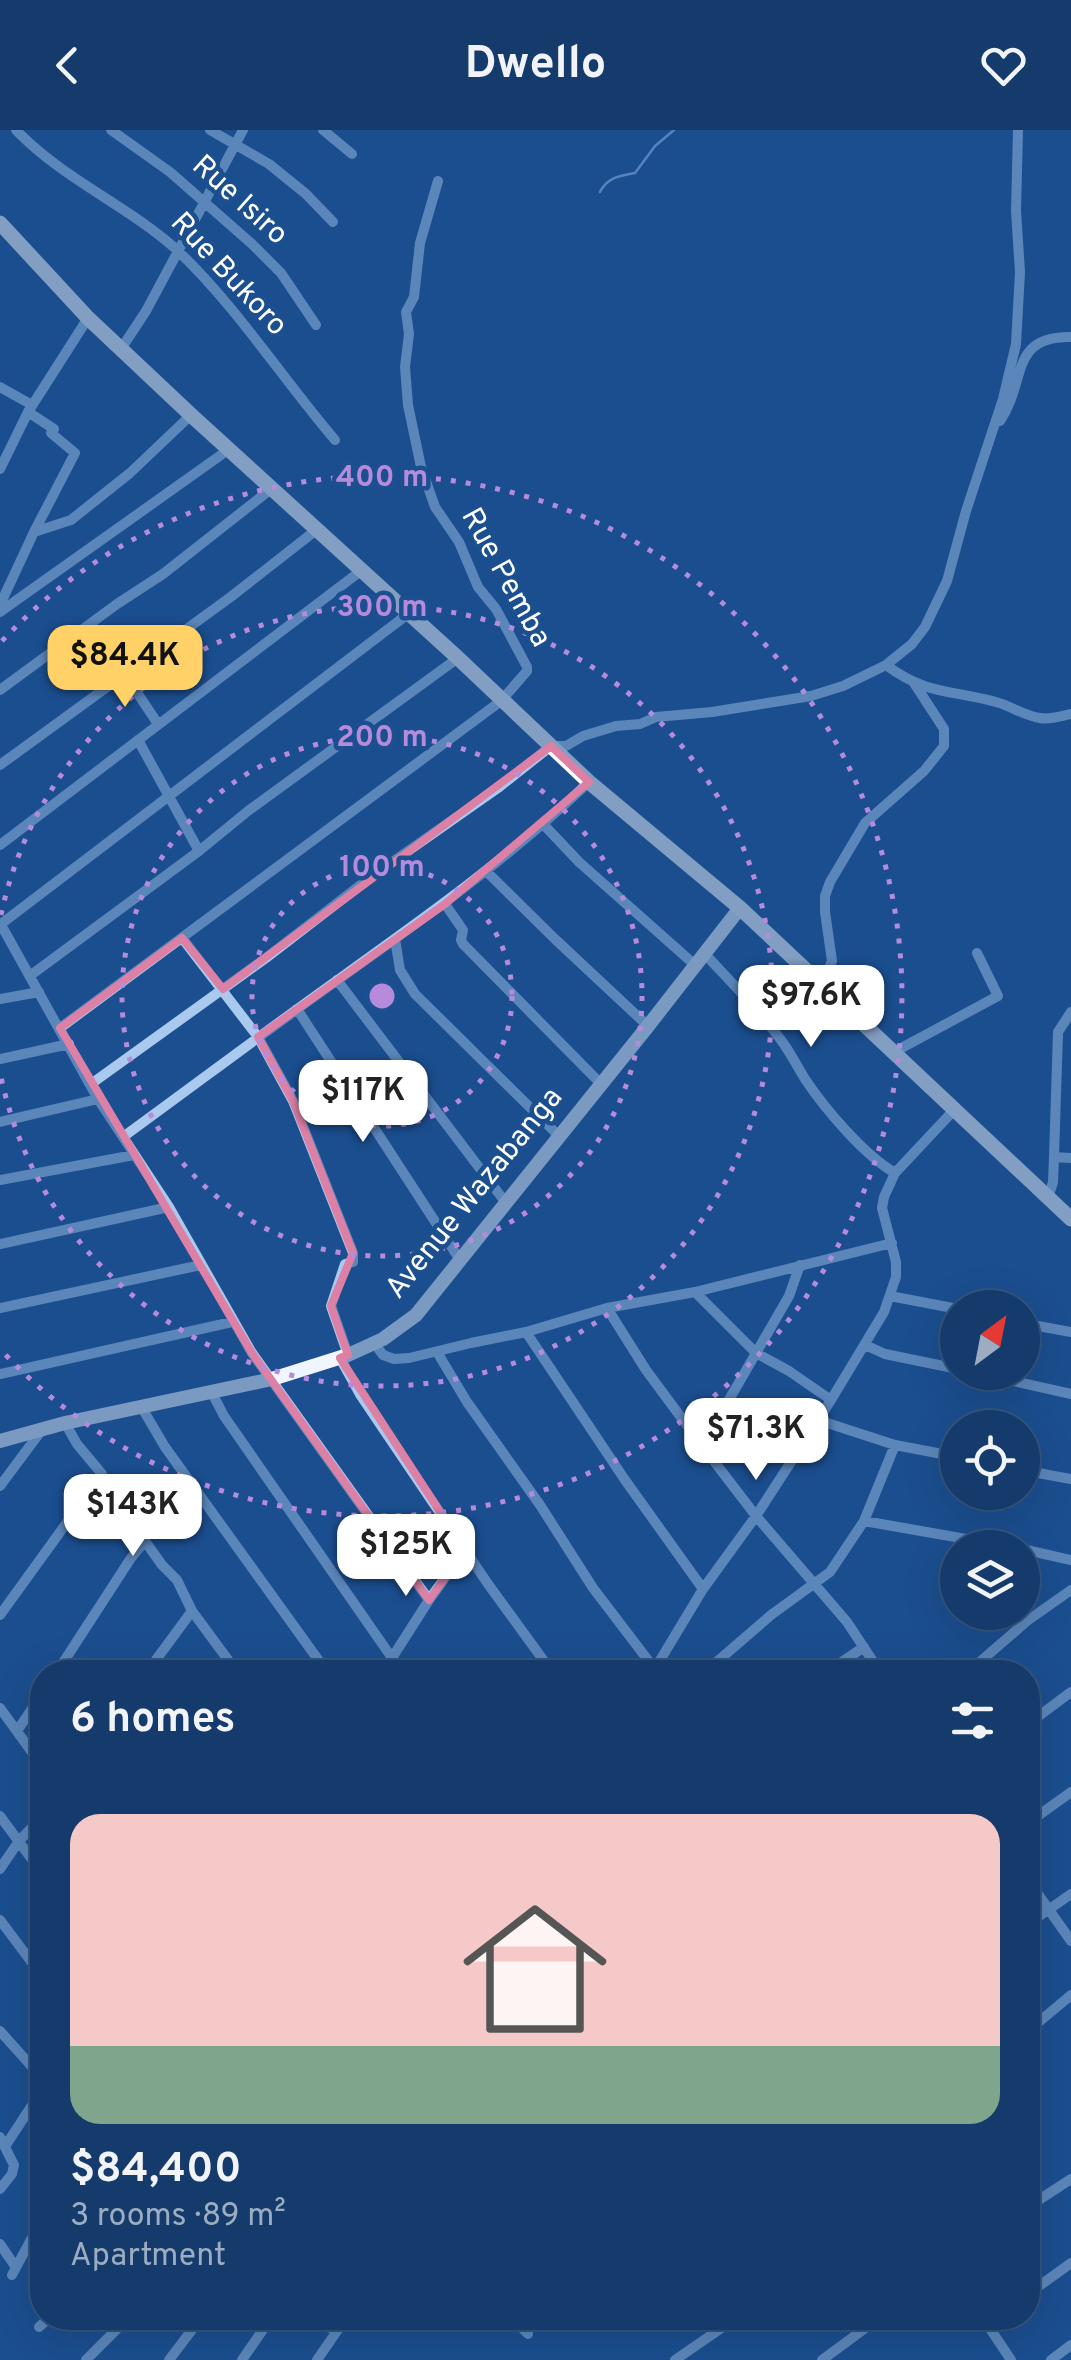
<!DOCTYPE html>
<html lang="en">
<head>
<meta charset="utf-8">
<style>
  body { margin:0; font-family:Overpass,sans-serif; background:#214673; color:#f1f3f6; height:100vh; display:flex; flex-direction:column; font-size:38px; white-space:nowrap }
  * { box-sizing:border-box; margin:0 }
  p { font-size:32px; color:#9dadc1 }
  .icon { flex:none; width:55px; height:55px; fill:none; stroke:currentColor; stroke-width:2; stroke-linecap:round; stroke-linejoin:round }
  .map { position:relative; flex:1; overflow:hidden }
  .side { position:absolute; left:30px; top:1530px; width:1010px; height:670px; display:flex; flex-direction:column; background:#143b6b; border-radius:40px; box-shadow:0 10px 40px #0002,0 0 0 2px #33557e }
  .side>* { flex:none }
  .needle { width:65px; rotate:32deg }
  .controls { position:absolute; left:940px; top:1160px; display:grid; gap:20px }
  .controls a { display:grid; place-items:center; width:100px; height:100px; border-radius:50%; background:#143b6b; box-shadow:0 10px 40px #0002,0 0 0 2px #33557e; font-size:50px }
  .price { position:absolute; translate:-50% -85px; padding:0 22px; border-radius:20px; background:#fff; color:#222; font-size:32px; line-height:65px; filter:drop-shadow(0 2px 5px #0008) }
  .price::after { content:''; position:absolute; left:50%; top:60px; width:30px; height:22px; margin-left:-15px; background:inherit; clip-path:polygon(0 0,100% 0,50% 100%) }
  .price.selected { background:#ffd166; color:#111 }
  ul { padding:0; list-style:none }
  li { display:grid; align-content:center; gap:20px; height:530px; padding:0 40px }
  li span { display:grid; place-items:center; height:310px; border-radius:30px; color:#555 }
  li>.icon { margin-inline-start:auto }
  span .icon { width:180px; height:180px; fill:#fffc; stroke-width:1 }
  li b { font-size:42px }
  h2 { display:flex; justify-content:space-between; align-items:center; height:120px; padding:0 40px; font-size:42px }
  header { display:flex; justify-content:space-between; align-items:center; height:130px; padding:0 40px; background:#143b6b; font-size:45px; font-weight:700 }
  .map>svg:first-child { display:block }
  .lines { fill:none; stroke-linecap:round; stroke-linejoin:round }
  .stream { stroke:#9cc4f0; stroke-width:2.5 }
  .minor { stroke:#a9c9ee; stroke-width:10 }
  .major { stroke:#f0f6ff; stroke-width:14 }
  .highway { stroke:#fff; stroke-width:15 }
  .marked { fill:none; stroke:#dd80a5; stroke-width:8; stroke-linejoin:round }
  .ring { fill:none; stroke:#b68bdc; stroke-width:5; stroke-dasharray:5 10 }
  .labels { text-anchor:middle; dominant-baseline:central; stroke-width:9; stroke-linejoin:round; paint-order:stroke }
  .street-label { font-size:30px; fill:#fff; stroke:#1b4f8f }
  .centre { fill:#b68bdc; stroke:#1b4f8f; stroke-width:5 }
  .ring-label { font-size:30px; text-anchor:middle; font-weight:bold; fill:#b68bdc; stroke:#1b4f8f; stroke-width:9; stroke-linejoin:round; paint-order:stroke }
</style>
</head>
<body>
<header><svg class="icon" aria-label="back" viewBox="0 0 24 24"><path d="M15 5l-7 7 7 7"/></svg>Dwello<svg class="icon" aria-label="heart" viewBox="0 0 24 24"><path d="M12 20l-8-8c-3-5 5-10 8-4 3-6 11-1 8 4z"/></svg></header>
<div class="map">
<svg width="1071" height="2230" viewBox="0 0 1071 2230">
  <rect width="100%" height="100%" fill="#1b4f8f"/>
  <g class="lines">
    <path class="stream" d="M600,62C607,47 620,46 635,43L655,16L674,0"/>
    <path class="minor" d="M16,0C63,49 127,75 177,120C237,177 282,248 335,310
      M111,0L170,42L252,114L281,143L316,195
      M210,0L269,34L306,64L333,92
      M323,0L352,24
      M121,219L146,181L243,0
      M0,257L32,275
      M1000,291C1027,251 1009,206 1071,207
      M0,339L28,282L88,188
      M34,402L71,390L130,343L191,285
      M0,475L34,402L75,323L51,303L54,299L28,282
      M0,482L228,320
      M886,535C926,565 952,560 996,572C1011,576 1025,586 1040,588C1050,590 1061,586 1071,584
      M124,543L158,594
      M0,560L117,474L163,444L271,359
      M138,610L199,721
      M0,635L232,466L315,401
      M544,695L579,732L695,835
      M0,715L362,440
      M486,741L556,810L648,896
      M445,774L463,800L461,810L463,814L601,954
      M0,793L98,969L169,1077L252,1223L429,1470
      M1,794L408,484
      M182,808L258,907L293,971L353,1123V1132L345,1134L331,1176L348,1225
      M395,809L400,840L415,864L559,1006
      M704,823C730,851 758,879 781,910C790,922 797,936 805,949C825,979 864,1025 895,1043
      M31,845L199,721L248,681L458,528
      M337,850L506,1073
      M822,855L832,831L825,782V766L830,752L865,693L924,641L944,616V599L914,553
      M0,869L39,862
      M297,879L460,1130
      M60,898L501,571L527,541V537L496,479L478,457L459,412L435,377L421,337L408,275L405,237L409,204L406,182L414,167L420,113L438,51
      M894,922L998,866L977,823
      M0,929L69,914
      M91,954L266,828L371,747L498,658L551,616H566L583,606L616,596L640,594L656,587L712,582L811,566L843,556L886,535L912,514L925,497L947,451L966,381L1003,269L1016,214L1020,142L1016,81L1018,0
      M0,992L98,969
      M123,1007C193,956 262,904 332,854C423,789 508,729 589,652
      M1054,1027L1071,1028
      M0,1050L134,1025
      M1048,1068L1053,1052L1054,1027L1058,902L1071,882
      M0,1114L169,1077
      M695,1162L756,1223L789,1241L831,1270
      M890,1166L958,1179
      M0,1178L201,1135
      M607,1178L646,1240L700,1313L756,1386L847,1492L880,1542
      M1022,1193L1071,1202
      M526,1202L625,1350L703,1459
      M374,1213L383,1225L394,1229L409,1228L471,1213L526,1202L607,1178L695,1162L892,1113
      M865,1215L885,1224L958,1239
      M437,1222L467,1272L540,1375L593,1458L657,1542
      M340,1228L361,1266L488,1454L552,1542
      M974,1242L1071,1264
      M0,1244L232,1192
      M212,1263L224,1286L392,1528
      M142,1278L165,1317L327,1542
      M818,1290L895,1315L958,1327
      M65,1293L77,1314L102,1344L101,1351L104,1362L114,1376L135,1397L162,1435L177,1450L192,1481L237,1542
      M700,1313L730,1268L789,1166L800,1135
      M1022,1340L1071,1349
      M0,1356L41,1301
      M864,1391L1018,1418
      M1022,1419L1071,1430
      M0,1485L102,1344
      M57,1542L131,1428L145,1411
      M147,1542L192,1481
      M383,1542L429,1470L465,1420
      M653,1542L703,1459L756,1386L831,1270L884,1182L896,1147V1132L882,1078L884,1067L895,1043L955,979
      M705,1542L771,1485L830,1442L864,1391L895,1315
      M827,1542L864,1517
      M964,1542L975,1536L1027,1491L1071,1460
      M0,1578L42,1636
      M1028,1594L1071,1562
      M17,1601L42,1564
      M0,1686L42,1743
      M1028,1693L1071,1662
      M0,1739L19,1711L42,1687
      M1028,1750L1071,1811
      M0,1790L42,1846
      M1028,1794L1071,1764
      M0,1901L42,1948
      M1028,1901L1071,1865
      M0,2007L14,2035L12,2044L0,2059
      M6,2015L42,1960
      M1028,2077L1071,2049
      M0,2114L15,2136
      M12,2145L42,2089
      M1028,2164L1071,2133
      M303,2188L336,2200
      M512,2188L528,2204
      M983,2188L1011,2230
      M39,2197L49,2188
      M86,2230L128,2188
      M169,2230L201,2188
      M242,2230L271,2188
      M317,2230L346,2188
      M675,2230L736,2188
      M822,2230L879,2188
      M1051,2230L1071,2215"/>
    <path class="major" d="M0,1311L65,1293L272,1249L348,1225L383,1209L416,1185L648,896L740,778"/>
    <path class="highway" d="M0,93L88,188L191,285L458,528L589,652L740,778L1071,1089"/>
  </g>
  <path d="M0 0H1071V2230H0ZM551,616L589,652L445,774L258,907L293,971L353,1123L331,1176L348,1225L340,1228L465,1420L429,1470L252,1223L60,898L182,808L223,859Z" fill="#1b4f8f" fill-opacity=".55" fill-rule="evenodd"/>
  <path class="marked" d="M551,616L589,652L445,774L258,907L293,971L353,1123L331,1176L348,1225L340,1228L465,1420L429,1470L252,1223L60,898L182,808L223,859Z"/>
  <g class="ring">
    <circle cx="382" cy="866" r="130"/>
    <circle cx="382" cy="866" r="260"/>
    <path d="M1 785A390 390 0 1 1 1 947"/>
    <path d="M2 511A520 520 0 1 1 2 1221"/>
  </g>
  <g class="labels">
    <g class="street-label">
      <text transform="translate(239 71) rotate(42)">Rue Isiro</text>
      <text transform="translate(228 145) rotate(47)">Rue Bukoro</text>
      <text transform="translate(505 448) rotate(61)">Rue Pemba</text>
      <text transform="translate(475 1064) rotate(-51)">Avenue Wazabanga</text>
    </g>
  </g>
  <circle cx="382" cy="866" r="15" class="centre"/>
  <g class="ring-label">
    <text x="382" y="356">400 m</text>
    <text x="382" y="486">300 m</text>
    <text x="382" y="616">200 m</text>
    <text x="382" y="746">100 m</text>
  </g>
</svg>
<div class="controls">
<a><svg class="needle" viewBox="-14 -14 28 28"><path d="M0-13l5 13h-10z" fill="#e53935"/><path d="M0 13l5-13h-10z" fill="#9dadc1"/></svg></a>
<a><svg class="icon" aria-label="locate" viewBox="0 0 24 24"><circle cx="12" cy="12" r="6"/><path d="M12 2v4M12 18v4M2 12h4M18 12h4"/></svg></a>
<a><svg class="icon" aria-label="layers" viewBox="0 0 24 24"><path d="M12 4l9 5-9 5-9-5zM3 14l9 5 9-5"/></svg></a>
</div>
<b class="price selected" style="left:125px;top:580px">$84.4K</b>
<b class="price" style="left:811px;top:920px">$97.6K</b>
<b class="price" style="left:363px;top:1015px">$117K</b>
<b class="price" style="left:756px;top:1353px">$71.3K</b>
<b class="price" style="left:133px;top:1429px">$143K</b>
<b class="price" style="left:406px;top:1469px">$125K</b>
<section class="side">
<h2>6 homes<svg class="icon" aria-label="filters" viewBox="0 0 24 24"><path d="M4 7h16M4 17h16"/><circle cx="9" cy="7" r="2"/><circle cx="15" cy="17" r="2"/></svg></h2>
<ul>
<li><span style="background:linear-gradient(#f6c9c9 75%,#7fa58c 0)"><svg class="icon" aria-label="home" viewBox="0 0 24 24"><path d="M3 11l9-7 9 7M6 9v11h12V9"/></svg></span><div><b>$84,400</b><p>3 rooms · 89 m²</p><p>Apartment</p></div></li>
</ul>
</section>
</div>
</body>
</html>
